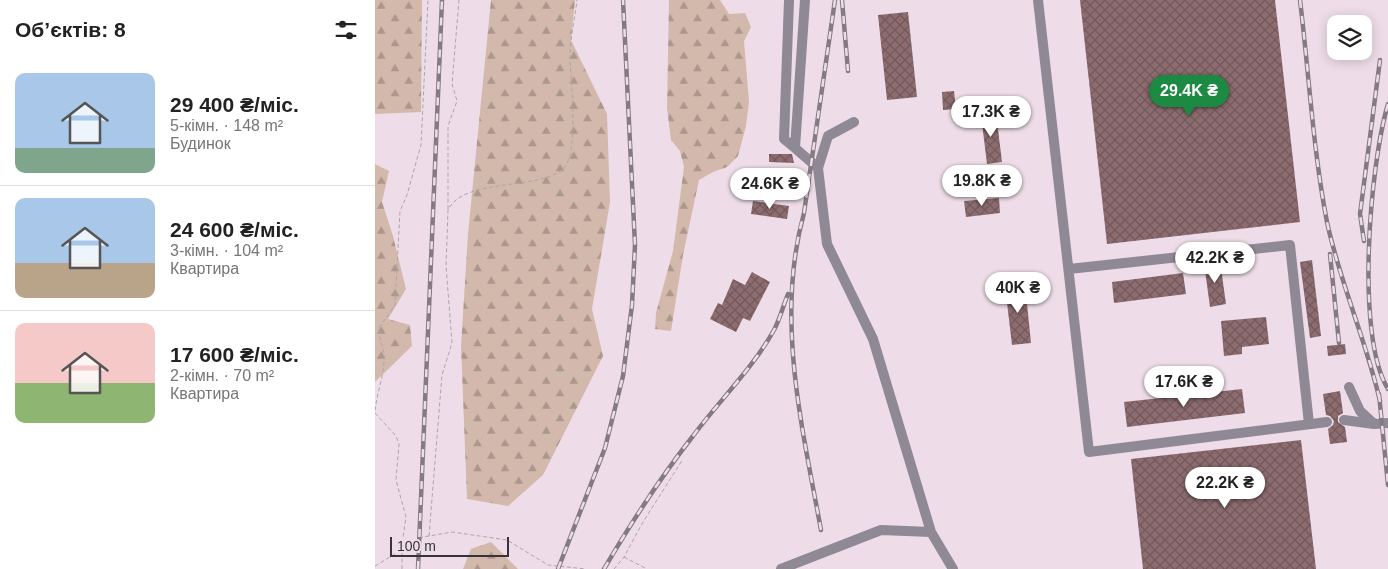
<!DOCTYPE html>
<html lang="uk">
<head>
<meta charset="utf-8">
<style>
  body { margin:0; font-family:Arial,sans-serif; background:#f2f2f2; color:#222; height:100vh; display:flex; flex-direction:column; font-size:19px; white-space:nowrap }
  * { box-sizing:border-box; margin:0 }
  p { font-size:16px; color:#767676 }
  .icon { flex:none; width:28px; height:28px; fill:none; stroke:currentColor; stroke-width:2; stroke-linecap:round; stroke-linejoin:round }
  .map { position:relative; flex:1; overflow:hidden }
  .panel { display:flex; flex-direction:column; background:#fff; width:375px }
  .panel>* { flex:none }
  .controls { position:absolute; left:952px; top:15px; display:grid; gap:10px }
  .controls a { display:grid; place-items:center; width:45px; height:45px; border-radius:10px; background:#fff; box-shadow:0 2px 12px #0003; font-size:25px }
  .scale { position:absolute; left:15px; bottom:12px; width:119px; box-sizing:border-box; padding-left:5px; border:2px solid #393337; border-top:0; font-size:14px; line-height:18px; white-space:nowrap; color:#393337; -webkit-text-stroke:4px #eedde8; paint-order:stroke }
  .price { position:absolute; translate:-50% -42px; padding:0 11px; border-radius:18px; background:#fff; color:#222; font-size:16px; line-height:32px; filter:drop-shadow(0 1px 2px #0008) }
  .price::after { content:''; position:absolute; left:50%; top:30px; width:15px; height:11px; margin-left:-8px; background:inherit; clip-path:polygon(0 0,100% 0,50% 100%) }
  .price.on { background:#1c8a42; color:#fff }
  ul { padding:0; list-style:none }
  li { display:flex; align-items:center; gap:15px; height:125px; padding:0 15px }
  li+li { border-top:1px solid #e0e0e0 }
  li span { display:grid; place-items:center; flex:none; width:140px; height:100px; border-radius:10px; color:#555 }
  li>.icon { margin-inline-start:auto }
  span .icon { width:60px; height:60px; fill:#fffc; stroke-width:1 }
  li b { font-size:21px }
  h2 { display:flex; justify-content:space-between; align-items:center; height:60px; padding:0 15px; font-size:21px }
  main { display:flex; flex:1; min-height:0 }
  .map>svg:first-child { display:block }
  .forest { fill:url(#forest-firs) }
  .building { fill:url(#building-cross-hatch) }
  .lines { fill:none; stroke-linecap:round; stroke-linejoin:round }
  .path { stroke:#b0a3ac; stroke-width:1; stroke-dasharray:4 2.5; stroke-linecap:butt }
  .minor { stroke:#8e8995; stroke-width:10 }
  .rail-casing { stroke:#847a81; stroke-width:4.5 }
  .rail { stroke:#eedde8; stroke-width:2.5; stroke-dasharray:8; stroke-linecap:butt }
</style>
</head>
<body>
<main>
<section class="panel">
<h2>Об’єктів: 8<svg class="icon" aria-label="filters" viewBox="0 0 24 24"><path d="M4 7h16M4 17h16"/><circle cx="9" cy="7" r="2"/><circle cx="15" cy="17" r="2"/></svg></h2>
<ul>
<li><span style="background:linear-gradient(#a9c7e8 75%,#7fa58c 0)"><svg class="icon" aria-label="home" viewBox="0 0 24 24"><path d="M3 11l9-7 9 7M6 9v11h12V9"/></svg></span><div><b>29 400 ₴/міс.</b><p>5-кімн. · 148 m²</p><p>Будинок</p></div></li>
<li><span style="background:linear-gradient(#a9c7e8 65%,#b9a48a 0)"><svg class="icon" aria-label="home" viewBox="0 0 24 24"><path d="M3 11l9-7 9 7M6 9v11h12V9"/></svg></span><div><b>24 600 ₴/міс.</b><p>3-кімн. · 104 m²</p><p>Квартира</p></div></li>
<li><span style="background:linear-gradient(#f6c9c9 60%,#8fb573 0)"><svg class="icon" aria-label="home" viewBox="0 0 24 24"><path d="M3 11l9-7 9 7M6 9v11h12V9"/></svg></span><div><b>17 600 ₴/міс.</b><p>2-кімн. · 70 m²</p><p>Квартира</p></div></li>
</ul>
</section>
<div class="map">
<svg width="1013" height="569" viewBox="0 0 1013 569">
  <defs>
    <pattern id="forest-firs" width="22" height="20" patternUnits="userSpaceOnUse" patternTransform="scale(1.25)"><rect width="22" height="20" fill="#d3b9ac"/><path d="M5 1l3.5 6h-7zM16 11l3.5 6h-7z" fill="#ac978d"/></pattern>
    <pattern id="building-cross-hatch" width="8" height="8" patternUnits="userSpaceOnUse" patternTransform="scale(1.25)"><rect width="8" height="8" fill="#8c6c6f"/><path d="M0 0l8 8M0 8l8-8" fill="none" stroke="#73595c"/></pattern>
  </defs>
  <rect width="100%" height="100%" fill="#eedde8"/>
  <path class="forest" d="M0,0H47L46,112L0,114Z
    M116,0H200L196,40L232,114L235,202L217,309L228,356L168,475L133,506L92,499L86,346L93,234Z
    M294,0H345L354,14L370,13L376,27L369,41L374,102L371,126L363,156L352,167L338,172L324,180L308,255L296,331L280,329L281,313L298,251L309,167L305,151L296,140L292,108Z
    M0,164L14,171L7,202L18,236L31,289L13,319L35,325L37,346L0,382Z
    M116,542L143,569H88L96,549Z"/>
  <path class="building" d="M705,0H900L925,222L732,244Z
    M533,12L542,97L512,100L503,15Z
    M579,91L581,109L568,110L567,92Z
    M621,113L627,162L612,164L606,115Z
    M394,154H417L419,163L394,162Z
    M624,198L625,213L591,217L589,201Z
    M378,201L414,206L412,219L376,214Z
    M937,260L946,336L935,338L925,262Z
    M845,261L851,304L835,307L829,263Z
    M377,272L395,282L375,321L368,318L361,332L335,319L343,303L347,305L358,279L370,285Z
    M808,273L811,294L739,303L737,282Z
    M650,284L656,343L637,345L630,286Z
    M891,317L894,344L867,347V354L849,356L846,321Z
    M970,344L971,354L953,356L952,346Z
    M867,389L870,413L752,427L749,402Z
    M965,391L968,413L963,416V422L970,427L972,442L955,444L953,429L958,425L959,421L955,416L951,415L948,394Z
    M926,440L941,569H768L756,459Z"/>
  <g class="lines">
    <path class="path" d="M73,209V126L82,101L77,84L84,0
      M54,536L67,375L77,343L71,266L73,210C89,177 163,191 188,169C205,154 195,80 195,57C195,38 200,18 202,0
      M249,557L272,569
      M0,566L48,537L77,532L132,540L173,565L211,569
      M27,569V544L31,517L21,480L24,444L21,436L0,413C1,394 9,378 9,359C10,349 3,339 4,328L20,305L25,211L32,195L46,145L53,0
      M239,569L249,557L268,522L308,459"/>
    <path class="minor" d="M414,0L409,139L420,148
      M430,0L420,148L443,168
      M663,0L714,452L952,422
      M479,122L453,136L443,168L452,244L498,339L556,532
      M694,269L915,245L934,424
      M974,387L985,411L999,424L1013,423
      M969,420L999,424
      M406,569L506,530L556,532L578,569"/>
    <defs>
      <path id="rail" d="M467,0L473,71
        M925,0C934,74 938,150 952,222C965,283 991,340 1005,401
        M1013,104C995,164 980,336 1013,389
        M989,241L985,214L1005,60
        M955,254L964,343
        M1004,394L1013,485
        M446,530C427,426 400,318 429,213L460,0
        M43,569L67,0
        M183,569L230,448L248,376L257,305L260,245L248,0
        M229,569C256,523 285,478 318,436C344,401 378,368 399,330C405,319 408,306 413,294"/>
    </defs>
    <use href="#rail" class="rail-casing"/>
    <use href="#rail" class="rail"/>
  </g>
</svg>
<div class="controls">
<a><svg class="icon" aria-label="layers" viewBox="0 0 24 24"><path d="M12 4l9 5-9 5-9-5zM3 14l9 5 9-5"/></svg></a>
</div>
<div class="scale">100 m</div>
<b class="price on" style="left:814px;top:117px">29.4K ₴</b>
<b class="price" style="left:616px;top:138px">17.3K ₴</b>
<b class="price" style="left:607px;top:207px">19.8K ₴</b>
<b class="price" style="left:395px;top:210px">24.6K ₴</b>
<b class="price" style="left:840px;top:284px">42.2K ₴</b>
<b class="price" style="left:643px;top:314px">40K ₴</b>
<b class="price" style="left:809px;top:408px">17.6K ₴</b>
<b class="price" style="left:850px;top:509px">22.2K ₴</b>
</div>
</main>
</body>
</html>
